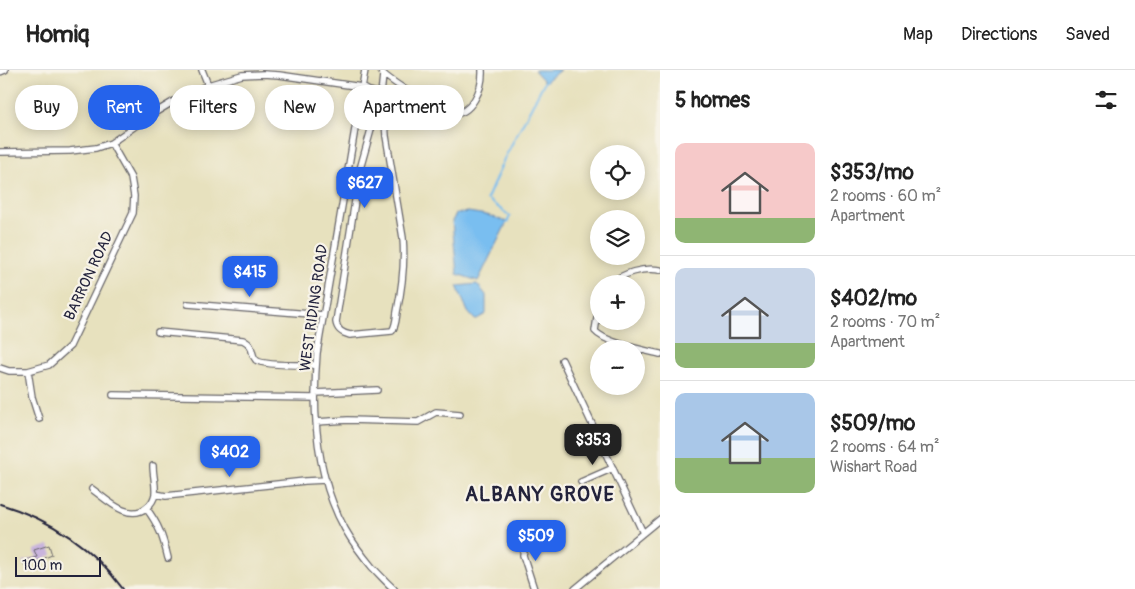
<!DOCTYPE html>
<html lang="en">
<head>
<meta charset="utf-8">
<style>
  body { margin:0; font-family:Pangolin,sans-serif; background:#f6f6f6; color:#222; height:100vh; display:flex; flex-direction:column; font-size:19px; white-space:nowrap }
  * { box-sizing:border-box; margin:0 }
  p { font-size:16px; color:#767676 }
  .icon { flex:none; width:28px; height:28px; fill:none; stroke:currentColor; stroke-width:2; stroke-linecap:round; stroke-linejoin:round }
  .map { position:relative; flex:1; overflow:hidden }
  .drawer { display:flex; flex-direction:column; background:#fff; width:475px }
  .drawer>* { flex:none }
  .hud { position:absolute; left:15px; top:15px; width:475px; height:45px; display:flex; gap:10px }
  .fabs { position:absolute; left:590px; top:75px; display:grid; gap:10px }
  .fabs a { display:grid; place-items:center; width:55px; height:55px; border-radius:50%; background:#fff; box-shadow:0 2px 12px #0003; font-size:25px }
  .scale { position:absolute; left:15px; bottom:12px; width:86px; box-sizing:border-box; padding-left:5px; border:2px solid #22223b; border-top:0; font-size:14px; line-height:18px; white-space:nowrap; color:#22223b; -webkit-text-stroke:4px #f7f3e8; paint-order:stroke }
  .price { position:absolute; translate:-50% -42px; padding:0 11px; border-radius:10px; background:#2563eb; color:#fff; font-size:16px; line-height:32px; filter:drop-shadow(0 1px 2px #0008) }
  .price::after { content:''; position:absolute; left:50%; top:30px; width:15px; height:11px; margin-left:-8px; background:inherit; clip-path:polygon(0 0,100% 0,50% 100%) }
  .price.on { background:#222; color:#fff }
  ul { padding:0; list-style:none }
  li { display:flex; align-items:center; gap:15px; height:125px; padding:0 15px }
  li+li { border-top:1px solid #e0e0e0 }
  li span { display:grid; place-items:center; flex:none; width:140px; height:100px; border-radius:10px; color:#555 }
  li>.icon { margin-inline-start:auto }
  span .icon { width:60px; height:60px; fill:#fffc; stroke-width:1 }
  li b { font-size:21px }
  h2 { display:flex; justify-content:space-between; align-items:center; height:60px; padding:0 15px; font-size:21px }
  .chip { padding:0 18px; border-radius:22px; background:#fff; box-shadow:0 2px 12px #0003; font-size:18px; line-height:45px }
  .chip.on { background:#2563eb; color:#fff }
  header { display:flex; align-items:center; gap:30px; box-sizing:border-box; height:70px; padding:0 25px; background:#fff; border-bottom:1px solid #e0e0e0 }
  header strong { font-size:24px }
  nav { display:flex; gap:28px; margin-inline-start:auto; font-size:18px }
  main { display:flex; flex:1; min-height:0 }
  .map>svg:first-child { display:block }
  .water { fill:#79bef0; stroke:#4e7096 }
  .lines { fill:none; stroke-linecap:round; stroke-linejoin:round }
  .stream { stroke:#79bef0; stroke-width:2 }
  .building { fill:#c9b4dd }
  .minor-casing { stroke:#676569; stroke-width:8 }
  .minor { stroke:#fff; stroke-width:5.5 }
  .rail { stroke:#22223b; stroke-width:2 }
  .labels { text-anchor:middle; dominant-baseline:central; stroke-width:4.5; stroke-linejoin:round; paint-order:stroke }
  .street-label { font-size:15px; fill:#22223b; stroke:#f7f3e8 }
  .district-label { font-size:20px; font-weight:bold; letter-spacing:1px; fill:#22223b; stroke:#f7f3e8 }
</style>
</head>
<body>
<header>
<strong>Homiq</strong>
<nav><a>Map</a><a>Directions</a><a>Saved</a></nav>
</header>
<main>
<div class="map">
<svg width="660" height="519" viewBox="0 0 660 519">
  <rect width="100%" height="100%" fill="#f7f3e8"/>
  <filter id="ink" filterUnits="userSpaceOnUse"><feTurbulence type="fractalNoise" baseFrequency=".02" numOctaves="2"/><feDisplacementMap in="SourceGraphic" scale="10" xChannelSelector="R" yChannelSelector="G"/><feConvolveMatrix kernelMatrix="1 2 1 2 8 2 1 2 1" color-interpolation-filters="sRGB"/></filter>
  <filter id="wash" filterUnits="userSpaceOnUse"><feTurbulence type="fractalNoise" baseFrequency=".0096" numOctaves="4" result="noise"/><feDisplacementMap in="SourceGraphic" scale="20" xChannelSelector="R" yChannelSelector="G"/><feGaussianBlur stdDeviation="1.12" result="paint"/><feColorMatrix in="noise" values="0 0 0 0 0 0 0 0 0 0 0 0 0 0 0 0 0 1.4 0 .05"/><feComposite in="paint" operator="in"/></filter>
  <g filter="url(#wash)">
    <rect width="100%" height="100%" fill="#e7e1be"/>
    <path class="water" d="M534,0H560L545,12Z
      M468,142L487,145L507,152L478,211L457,204L452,151L456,144Z
      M477,214L486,225V244L475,250L468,242L457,216Z"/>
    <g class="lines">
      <path class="stream" d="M507,153L510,146L487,129L504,89L546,9"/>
    </g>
    <g id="blocks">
      <path class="building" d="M49,475L52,485L25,496L23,491L37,487L34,480Z"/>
    </g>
  </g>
  <g filter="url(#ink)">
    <use href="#blocks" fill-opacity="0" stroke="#676569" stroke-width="1"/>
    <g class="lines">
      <defs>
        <path id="minor" d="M202,0L208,15
          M365,0L317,283C312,342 316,407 345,459C353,473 362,485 372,497C379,504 386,512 394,519
          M380,0C386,10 429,34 442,42C445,43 447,44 450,44C472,46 483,18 482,0
          M0,2L5,0
          M381,29L384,37L386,66L403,168C405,192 402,218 397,242C396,249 396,256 392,261L350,265C342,263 337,260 336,252L360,99L381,24
          M0,82L70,81L96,78L111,73L151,45L176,30L208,15L242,5L263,4L279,5L362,17L369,21L381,24L383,5
          M610,214C623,203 643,197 660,200
          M188,234L323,245
          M599,235L595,261C605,273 644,280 660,284
          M158,262L243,270C256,277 249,282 256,290C262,296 306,295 316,295
          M562,290L643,463
          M0,298L9,301H28L49,295L70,276L133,143L134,126L131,108L111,73
          M28,301L32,327L39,349
          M315,323L377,320
          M113,325L315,328
          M316,352L348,350L418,352L436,342L460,344
          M581,412L613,398
          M92,419C106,429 129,453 147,437C151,434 154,429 155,424C156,415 153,405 153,396
          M155,424L166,426L305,411L326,410
          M146,438C159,455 163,467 168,488
          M534,519L523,485C524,474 535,472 544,467
          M575,519L660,449"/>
      </defs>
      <use href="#minor" class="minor-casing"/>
      <use href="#minor" class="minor"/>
      <path class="rail" d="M0,434C50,449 92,477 123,519"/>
    </g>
  </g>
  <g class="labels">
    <g class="street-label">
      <text transform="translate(89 206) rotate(-65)">BARRON ROAD</text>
      <text transform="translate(314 238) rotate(-82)">WEST RIDING ROAD</text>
    </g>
    <g class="district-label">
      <text x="540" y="424">ALBANY GROVE</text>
    </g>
  </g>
</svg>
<div class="fabs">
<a><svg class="icon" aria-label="locate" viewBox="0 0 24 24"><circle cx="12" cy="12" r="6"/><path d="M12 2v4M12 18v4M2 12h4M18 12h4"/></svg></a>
<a><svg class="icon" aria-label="layers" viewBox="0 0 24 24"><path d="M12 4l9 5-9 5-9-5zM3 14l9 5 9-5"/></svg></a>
<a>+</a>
<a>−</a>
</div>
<div class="scale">100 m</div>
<b class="price" style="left:365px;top:139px">$627</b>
<b class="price" style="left:250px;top:228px">$415</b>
<b class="price on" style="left:593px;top:396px">$353</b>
<b class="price" style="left:230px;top:408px">$402</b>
<b class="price" style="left:536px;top:492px">$509</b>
<div class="hud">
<a class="chip">Buy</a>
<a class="chip on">Rent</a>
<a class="chip">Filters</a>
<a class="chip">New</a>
<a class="chip">Apartment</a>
</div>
</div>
<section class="drawer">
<h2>5 homes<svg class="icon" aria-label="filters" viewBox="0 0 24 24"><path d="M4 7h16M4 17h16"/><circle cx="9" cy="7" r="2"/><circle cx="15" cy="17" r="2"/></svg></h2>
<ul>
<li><span style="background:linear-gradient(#f6c9c9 75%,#8fb573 0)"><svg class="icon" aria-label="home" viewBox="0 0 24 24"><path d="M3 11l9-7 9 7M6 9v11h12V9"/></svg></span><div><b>$353/mo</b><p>2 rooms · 60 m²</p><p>Apartment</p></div></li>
<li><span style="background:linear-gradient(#c9d6e8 75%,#8fb573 0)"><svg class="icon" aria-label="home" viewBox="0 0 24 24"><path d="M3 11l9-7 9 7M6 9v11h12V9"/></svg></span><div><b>$402/mo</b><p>2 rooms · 70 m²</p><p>Apartment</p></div></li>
<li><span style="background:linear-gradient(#a9c7e8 65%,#8fb573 0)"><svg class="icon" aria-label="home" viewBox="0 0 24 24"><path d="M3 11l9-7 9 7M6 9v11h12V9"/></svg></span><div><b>$509/mo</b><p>2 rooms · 64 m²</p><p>Wishart Road</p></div></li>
</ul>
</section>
</main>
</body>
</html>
